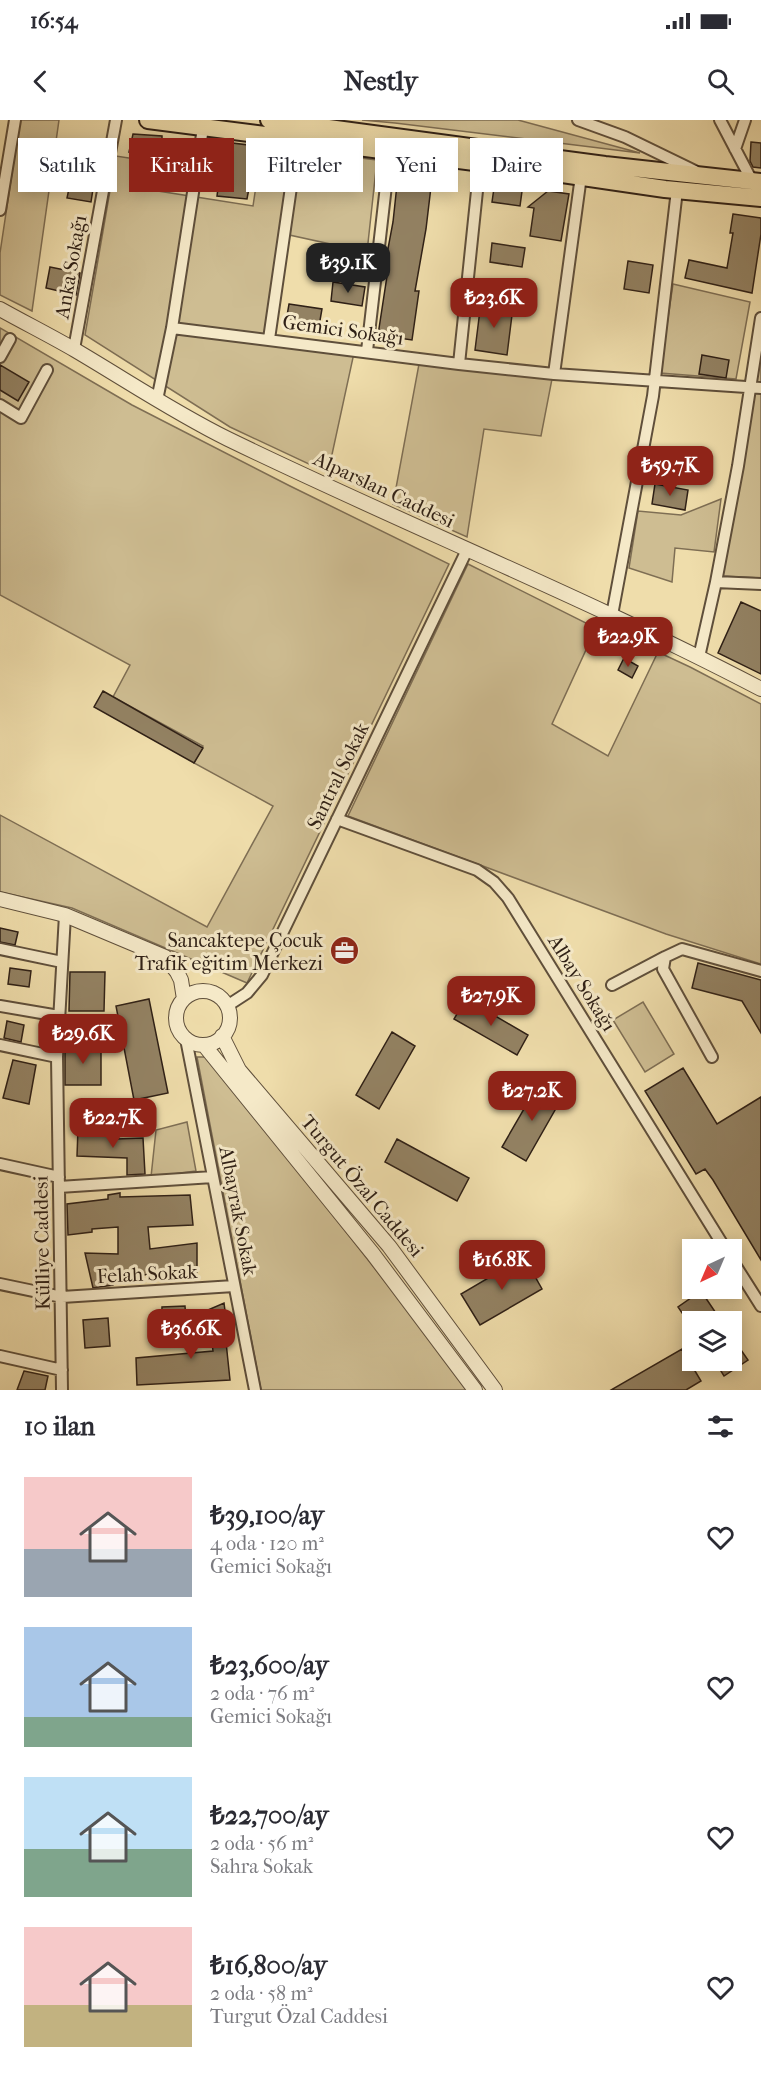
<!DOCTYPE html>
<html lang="tr">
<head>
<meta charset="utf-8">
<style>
  body { margin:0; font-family:"IM FELL French Canon",serif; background:#f2f2f3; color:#2b2b33; height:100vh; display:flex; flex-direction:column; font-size:22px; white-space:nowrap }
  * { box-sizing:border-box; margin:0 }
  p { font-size:20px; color:#7c7c81 }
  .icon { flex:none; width:33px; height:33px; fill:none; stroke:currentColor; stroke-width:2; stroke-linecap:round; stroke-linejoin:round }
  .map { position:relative; height:1270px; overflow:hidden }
  .panel { display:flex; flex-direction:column; background:#fff; flex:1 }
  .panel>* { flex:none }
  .guide { position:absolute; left:18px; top:18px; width:726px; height:54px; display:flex; gap:12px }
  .needle { width:39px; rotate:224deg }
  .buttons { position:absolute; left:682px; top:1119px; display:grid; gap:12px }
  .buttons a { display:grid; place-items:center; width:60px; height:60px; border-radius:0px; background:#fff; box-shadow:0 3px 15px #0003; font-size:30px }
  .price { position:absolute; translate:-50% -51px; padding:0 14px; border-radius:12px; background:#8f2418; color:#fff; font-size:20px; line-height:39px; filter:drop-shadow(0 2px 3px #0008) }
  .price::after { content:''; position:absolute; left:50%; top:36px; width:18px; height:14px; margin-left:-9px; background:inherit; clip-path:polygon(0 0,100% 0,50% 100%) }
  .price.current { background:#222; color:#fff }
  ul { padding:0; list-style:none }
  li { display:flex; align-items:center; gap:18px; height:150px; padding:0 24px }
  li span { display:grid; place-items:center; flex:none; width:168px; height:120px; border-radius:0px; color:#555 }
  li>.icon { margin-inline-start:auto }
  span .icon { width:72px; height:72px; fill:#fffc; stroke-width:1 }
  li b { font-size:26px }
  h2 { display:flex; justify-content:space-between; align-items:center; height:72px; padding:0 24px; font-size:26px }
  .tag { padding:0 21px; border-radius:0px; background:#fff; box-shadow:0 3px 15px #0003; font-size:21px; line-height:54px }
  .tag.current { background:#8f2418; color:#fff }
  .status { display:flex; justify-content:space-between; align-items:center; height:42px; padding:0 30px; background:#fff; direction:ltr }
  .status svg { height:16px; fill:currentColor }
  header { display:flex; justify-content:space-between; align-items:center; height:78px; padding:0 24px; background:#fff; font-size:27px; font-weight:700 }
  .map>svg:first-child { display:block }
  .green { fill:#cebd92; stroke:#7e6e54; stroke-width:1.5 }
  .building { fill:#938263; stroke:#2f2016; stroke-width:1.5 }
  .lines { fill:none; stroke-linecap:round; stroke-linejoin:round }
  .minor-casing { stroke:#5f4f3b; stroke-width:14 }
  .tertiary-casing { stroke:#5f4f3b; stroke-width:16 }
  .primary-casing { stroke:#2f2016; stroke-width:20 }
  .minor { stroke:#f5e9c8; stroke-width:10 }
  .tertiary { stroke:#f5e9c8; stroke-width:14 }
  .primary { stroke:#efddab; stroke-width:16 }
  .labels { text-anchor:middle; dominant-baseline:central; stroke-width:6; stroke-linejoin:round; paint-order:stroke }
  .street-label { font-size:20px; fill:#2f2016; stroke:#f5e9c8 }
  .poi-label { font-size:20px; fill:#2f2016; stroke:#f5e9c8; text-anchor:end }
</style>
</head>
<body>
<div class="status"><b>16:54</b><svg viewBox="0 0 49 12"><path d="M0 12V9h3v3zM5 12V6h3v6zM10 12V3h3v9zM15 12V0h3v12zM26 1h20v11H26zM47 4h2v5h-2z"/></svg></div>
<header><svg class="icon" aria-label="back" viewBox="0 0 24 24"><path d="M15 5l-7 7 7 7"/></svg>Nestly<svg class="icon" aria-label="search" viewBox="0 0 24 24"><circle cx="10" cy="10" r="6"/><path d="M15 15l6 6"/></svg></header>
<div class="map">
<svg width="761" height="1270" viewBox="0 0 761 1270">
  <rect width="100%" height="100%" fill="#efddab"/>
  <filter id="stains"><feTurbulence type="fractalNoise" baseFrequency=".00333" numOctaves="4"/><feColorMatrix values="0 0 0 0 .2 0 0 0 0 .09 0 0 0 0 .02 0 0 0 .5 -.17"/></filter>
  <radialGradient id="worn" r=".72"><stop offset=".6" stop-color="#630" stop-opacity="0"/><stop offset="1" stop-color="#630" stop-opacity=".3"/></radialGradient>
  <path class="green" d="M20,0H59L32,191L0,175V133Z
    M362,0H518L640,33L395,3Z
    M262,26L377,40L367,132L280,113L264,223L354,233L328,353L230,307L85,215L116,36L155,42L152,70L253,86Z
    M673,164L750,182L736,259L660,253Z
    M0,208L132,285L290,366L449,444L247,863L72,788L0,772V695L207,807L273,686L194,643L203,626L113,577L130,545L0,475Z
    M761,209V458L721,456Z
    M419,244L552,259L541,316L484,309L467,417L393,384Z
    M721,379L714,432L675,428L672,462L629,448L638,391L681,395Z
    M468,444L596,508L552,604L608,636L658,532L690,547L761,584V844L666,814L348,696Z
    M643,882L674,934L645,952L613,900Z
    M197,937H209L470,1270H261Z
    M187,1002L196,1051L151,1057L156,1010Z"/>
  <path class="building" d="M133,14L162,16V19L193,24L186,69L159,65L163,36L129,32Z
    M224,22L257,26L247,79L217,76Z
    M751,22L761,23V48L753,47L750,41Z
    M310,40L342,45L340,62L308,57Z
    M399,46L433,50L426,109L415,171H419L412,220L378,215L387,156L383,155L384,150L393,102Z
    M495,61L523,64L520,86L492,82Z
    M70,64L93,69L91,82L67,78Z
    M548,71L569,74L561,121L530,116L534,88L528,87Z
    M733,94L761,98V114L752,173L685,158L689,140L727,148L733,113H730Z
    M492,123L525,128L522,147L490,142Z
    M628,141L653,145L649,173L624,169Z
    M50,147L80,153L76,175L46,168Z
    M333,162L365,167L362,186L331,181Z
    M481,182L513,187L507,235L475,230Z
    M289,184L322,189L318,212L285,207Z
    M702,235L729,240L726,258L699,254Z
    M0,245L29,262L18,281L0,270Z
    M655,364L688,370L685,390L652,384Z
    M741,482L761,491V554L718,533Z
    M624,538L638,546L632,558L618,550Z
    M103,571L203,628L194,643L94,587Z
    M0,808L18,812L15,825L0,822Z
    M698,843L761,860V913L742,881L692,868Z
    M10,848L31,851L29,867L8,864Z
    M70,852H105L104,891H69Z
    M149,879L168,973L134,980L116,886Z
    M466,879L528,915L517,935L454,899Z
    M7,901L24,905L21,922L4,918Z
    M392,912L415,926L379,989L356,975Z
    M65,925L101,926V965H65Z
    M13,940L36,945L29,984L3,978Z
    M683,948L717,1004L761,977V1140L713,1060L705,1049L696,1054L645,971Z
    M539,963L563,976L526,1041L502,1027Z
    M78,1009L116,1013V1019L143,1018L145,1054L127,1055V1038L77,1036Z
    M397,1019L469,1058L457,1081L385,1042Z
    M120,1073V1077L190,1075L193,1105L148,1107L150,1129L197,1123V1152L141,1155V1151L112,1157L113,1165L93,1168L85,1133L118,1134V1107L92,1109V1112L68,1115L67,1084L108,1079V1075Z
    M524,1137L542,1169L480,1205L461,1174Z
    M701,1171L722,1202H693V1209L678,1187Z
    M224,1183L229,1222H226L230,1260L137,1265L136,1238L213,1231L208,1190Z
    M185,1186L187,1216H161L162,1187Z
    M108,1198L110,1226L85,1228L83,1200Z
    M732,1217L748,1240L724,1256L714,1240H732Z
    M682,1229L701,1261L686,1270H611Z
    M24,1251L48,1256L45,1270H17Z"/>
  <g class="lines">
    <defs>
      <path id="minor" d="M578,0L625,17L695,51
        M720,0L752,61
        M735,29L745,0
        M0,90L15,0
        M172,208L459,244L554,254L761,268
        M269,219L298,19
        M74,229L116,0
        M367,231L390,31
        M0,237L10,219
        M459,244L480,42
        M554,254L581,56
        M157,280L172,208L203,8
        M0,285L21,298L47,250
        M716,462L738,346L761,198
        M612,495L653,276L677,70
        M699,537L716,462L761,464
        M337,699L477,750L494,762L508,778L726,1130
        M0,829L62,842
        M612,865L665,837
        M0,886L59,896
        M227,886L247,873L262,855L467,430
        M186,919L255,1270
        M0,925L57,937
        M712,937L663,849L665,837L682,829L761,851
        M0,1044L59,1057
        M59,1067L213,1057
        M732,1140L761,1186
        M0,1164L62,1177L234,1166
        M0,1236L62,1250
        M62,1270L57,937L65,795"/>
      <path id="tertiary" d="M0,189C25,203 51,216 75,230C126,260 175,293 228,319C405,405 587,478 761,569
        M0,779L65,795L165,837L177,852L181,860L184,879
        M176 898a27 27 0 1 1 54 0a27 27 0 1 1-54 0Z
        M222,916L239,950L389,1126L495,1270
        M204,925L373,1134L475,1270"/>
      <path id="primary" d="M148,0L521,48L665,69L761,78
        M269,0L605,45L761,62"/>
    </defs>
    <use href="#minor" class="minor-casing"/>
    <use href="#tertiary" class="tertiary-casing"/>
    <use href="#primary" class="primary-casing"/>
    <use href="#minor" class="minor"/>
    <use href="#tertiary" class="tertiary"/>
    <use href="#primary" class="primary"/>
  </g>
  <defs>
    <symbol id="office-disc" viewBox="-11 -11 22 22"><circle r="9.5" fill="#8f2418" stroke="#f5e9c8"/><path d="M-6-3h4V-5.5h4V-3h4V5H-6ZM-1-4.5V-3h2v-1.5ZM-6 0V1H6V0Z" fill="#fff"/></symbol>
  </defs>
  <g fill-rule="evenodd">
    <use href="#office-disc" x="328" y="814" width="33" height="33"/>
  </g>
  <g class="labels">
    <g class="street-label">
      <text transform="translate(71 147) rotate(-80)">Anka Sokağı</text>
      <text transform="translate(343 210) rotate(8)">Gemici Sokağı</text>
      <text transform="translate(384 370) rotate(25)">Alparslan Caddesi</text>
      <text transform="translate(338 656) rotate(-64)">Santral Sokak</text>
      <text transform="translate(582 863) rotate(58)">Albay Sokağı</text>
      <text transform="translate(362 1066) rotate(50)">Turgut Özal Caddesi</text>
      <text transform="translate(238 1091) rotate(79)">Albayrak Sokak</text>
      <text transform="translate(42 1123) rotate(-91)">Külliye Caddesi</text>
      <text transform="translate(147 1154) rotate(-3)">Felah Sokak</text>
    </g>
    <g class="poi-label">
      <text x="323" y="820">Sancaktepe Çocuk<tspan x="323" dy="23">Trafik eğitim Merkezi</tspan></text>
    </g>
  </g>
  <rect width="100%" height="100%" filter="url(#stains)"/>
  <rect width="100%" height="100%" fill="url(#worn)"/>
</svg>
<div class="buttons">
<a><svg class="needle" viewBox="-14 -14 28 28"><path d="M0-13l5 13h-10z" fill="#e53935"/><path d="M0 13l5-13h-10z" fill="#7c7c81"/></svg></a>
<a><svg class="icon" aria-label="layers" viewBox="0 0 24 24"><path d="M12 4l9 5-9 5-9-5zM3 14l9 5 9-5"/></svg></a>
</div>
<b class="price current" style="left:348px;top:174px">₺39.1K</b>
<b class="price" style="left:494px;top:209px">₺23.6K</b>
<b class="price" style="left:670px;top:377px">₺59.7K</b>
<b class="price" style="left:628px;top:548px">₺22.9K</b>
<b class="price" style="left:491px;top:907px">₺27.9K</b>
<b class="price" style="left:83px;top:945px">₺29.6K</b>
<b class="price" style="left:532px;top:1002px">₺27.2K</b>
<b class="price" style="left:113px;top:1029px">₺22.7K</b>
<b class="price" style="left:502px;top:1171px">₺16.8K</b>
<b class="price" style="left:191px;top:1240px">₺36.6K</b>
<div class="guide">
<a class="tag">Satılık</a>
<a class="tag current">Kiralık</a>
<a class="tag">Filtreler</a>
<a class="tag">Yeni</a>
<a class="tag">Daire</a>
</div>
</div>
<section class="panel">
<h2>10 ilan<svg class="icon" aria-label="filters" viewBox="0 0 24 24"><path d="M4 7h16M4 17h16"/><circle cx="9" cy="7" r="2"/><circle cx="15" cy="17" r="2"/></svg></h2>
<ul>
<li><span style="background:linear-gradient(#f6c9c9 60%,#9aa5b1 0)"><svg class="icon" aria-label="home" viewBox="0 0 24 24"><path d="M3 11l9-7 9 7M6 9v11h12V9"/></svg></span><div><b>₺39,100/ay</b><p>4 oda · 120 m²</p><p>Gemici Sokağı</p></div><svg class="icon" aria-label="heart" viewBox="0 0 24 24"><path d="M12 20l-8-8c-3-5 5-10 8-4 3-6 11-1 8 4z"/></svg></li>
<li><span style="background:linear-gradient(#a9c7e8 75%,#7fa58c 0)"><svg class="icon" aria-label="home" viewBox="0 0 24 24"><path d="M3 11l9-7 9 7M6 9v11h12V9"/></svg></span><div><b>₺23,600/ay</b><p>2 oda · 76 m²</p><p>Gemici Sokağı</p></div><svg class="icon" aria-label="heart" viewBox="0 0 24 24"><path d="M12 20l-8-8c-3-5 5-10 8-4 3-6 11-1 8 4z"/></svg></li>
<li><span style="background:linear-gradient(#bfe0f5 60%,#7fa58c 0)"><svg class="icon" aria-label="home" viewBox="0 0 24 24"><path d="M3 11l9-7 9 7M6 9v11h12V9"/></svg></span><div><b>₺22,700/ay</b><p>2 oda · 56 m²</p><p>Sahra Sokak</p></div><svg class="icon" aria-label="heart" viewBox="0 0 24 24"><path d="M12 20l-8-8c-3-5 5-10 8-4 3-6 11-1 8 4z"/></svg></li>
<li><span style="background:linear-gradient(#f6c9c9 65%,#c2b280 0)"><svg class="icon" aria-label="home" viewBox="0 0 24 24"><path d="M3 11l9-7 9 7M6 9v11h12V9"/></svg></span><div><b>₺16,800/ay</b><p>2 oda · 58 m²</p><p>Turgut Özal Caddesi</p></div><svg class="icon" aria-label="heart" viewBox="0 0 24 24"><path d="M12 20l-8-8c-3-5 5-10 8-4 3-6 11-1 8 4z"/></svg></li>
</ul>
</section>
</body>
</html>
